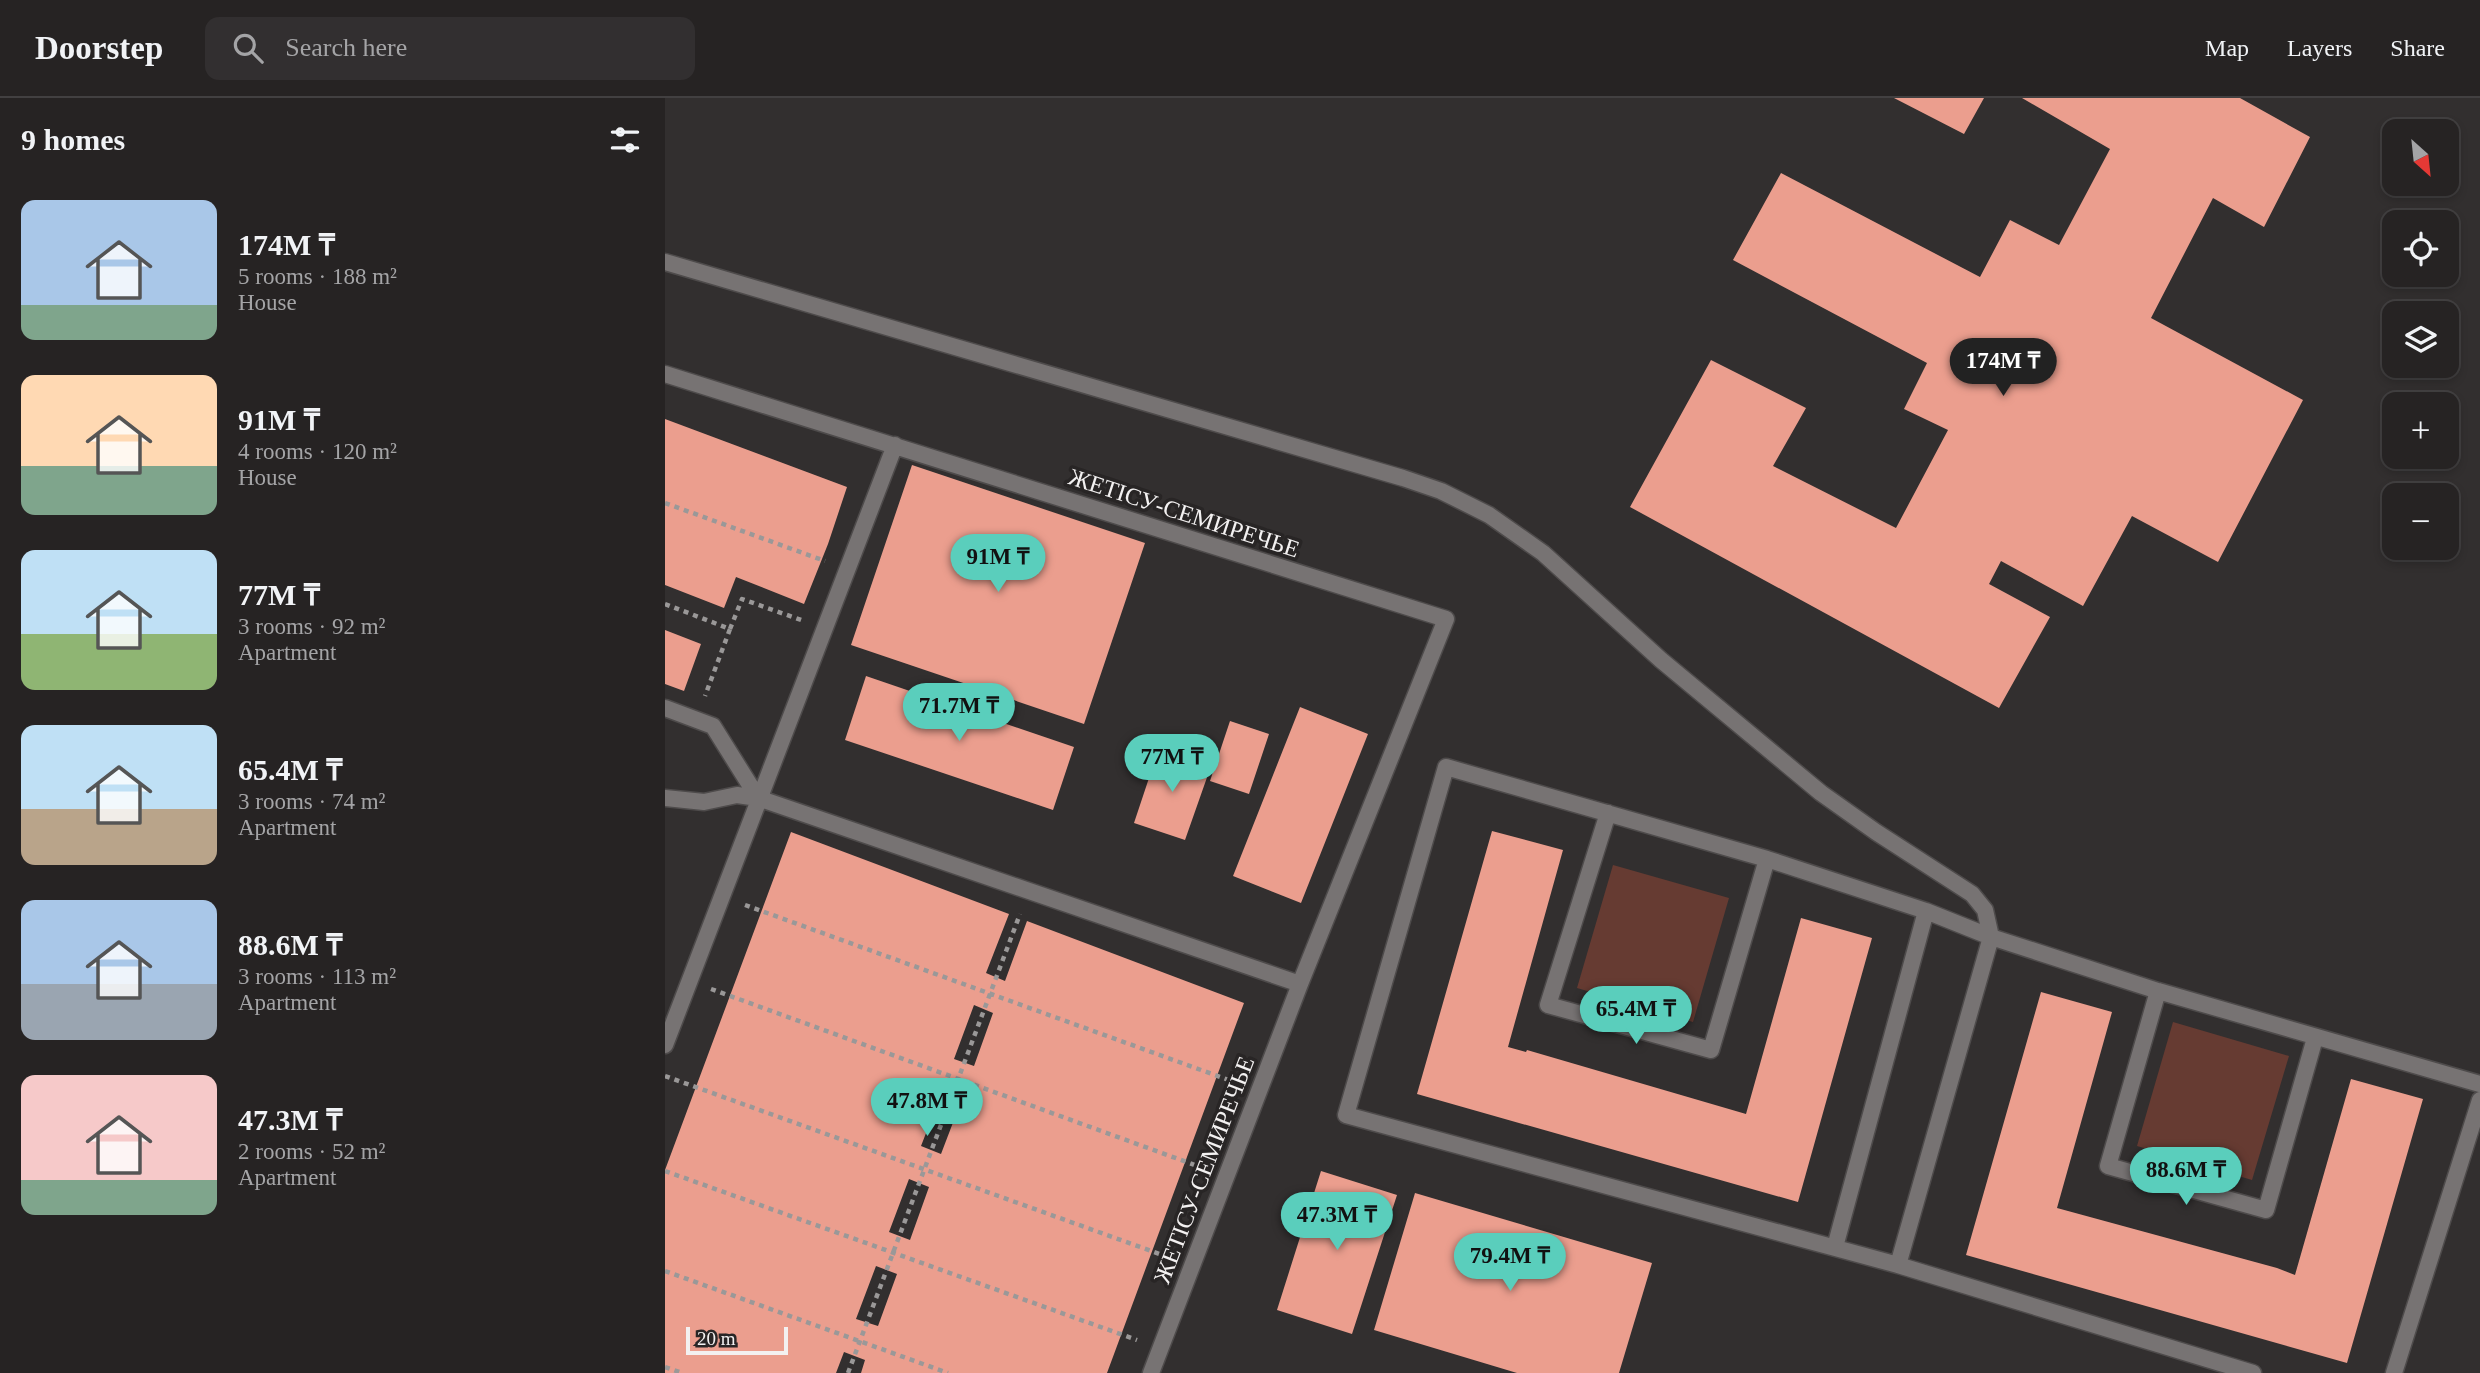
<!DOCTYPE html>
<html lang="en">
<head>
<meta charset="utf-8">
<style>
  body { margin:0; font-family:"Times New Roman",serif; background:#322f30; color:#f1f3f6; height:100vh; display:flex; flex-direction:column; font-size:26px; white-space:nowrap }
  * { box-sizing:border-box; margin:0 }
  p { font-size:23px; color:#a4a4a6 }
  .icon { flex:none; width:38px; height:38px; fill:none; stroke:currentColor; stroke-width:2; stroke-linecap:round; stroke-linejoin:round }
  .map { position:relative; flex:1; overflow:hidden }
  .side { display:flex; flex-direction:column; background:#262323; width:665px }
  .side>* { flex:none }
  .needle { width:46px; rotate:153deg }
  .controls { position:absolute; left:1717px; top:21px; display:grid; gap:14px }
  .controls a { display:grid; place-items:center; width:77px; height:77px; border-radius:14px; background:#262323; box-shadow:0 4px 10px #0003,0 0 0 2px #424041; font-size:35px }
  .scale { position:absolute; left:21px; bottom:18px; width:102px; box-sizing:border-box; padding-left:7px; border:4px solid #f3f1f1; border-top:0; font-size:19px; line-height:24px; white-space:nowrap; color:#f3f1f1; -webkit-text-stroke:5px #282525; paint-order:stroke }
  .price { position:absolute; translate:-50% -60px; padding:0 16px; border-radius:24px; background:#5acebc; color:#111; font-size:23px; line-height:46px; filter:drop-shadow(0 2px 4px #0008) }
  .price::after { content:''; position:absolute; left:50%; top:42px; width:21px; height:16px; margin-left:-10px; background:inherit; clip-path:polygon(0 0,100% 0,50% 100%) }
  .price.selected { background:#222; color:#fff }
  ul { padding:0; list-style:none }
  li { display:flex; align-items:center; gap:21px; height:175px; padding:0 21px }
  li span { display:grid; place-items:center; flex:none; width:196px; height:140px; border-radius:14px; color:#555 }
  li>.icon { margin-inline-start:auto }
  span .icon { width:84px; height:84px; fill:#fffc; stroke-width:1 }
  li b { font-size:30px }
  h2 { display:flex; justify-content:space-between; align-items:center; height:84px; padding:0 21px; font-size:30px }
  header { display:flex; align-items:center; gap:42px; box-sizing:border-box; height:98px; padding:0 35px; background:#262323; border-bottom:2px solid #424041 }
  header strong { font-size:33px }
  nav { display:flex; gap:38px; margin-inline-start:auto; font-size:24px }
  .search { width:490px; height:63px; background:#322f30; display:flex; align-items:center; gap:18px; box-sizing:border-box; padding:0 24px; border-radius:14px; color:#a4a4a6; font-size:26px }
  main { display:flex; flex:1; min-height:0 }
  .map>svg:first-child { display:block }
  .green { fill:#663b32 }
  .building { fill:#eb9e8e; fill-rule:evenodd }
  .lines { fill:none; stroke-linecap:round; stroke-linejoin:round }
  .service-casing { stroke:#4e4b4b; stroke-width:19 }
  .path { stroke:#9a9898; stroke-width:4.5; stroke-dasharray:5 5; stroke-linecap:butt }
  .service { stroke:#777373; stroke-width:16 }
  .labels { text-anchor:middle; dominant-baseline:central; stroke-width:7; stroke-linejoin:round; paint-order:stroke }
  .street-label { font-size:24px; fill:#f3f1f1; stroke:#282525 }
</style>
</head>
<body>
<header>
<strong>Doorstep</strong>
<div class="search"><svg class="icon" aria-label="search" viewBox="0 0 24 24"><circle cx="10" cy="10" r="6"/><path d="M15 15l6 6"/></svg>Search here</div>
<nav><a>Map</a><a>Layers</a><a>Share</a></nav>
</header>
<main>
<section class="side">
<h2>9 homes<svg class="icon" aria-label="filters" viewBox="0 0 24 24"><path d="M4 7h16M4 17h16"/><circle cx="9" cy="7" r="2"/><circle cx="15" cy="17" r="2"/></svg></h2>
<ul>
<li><span style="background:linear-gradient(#a9c7e8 75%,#7fa58c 0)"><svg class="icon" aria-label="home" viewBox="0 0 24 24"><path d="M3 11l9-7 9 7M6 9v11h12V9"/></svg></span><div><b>174M ₸</b><p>5 rooms · 188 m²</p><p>House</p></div></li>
<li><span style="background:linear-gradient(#ffd9b3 65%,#7fa58c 0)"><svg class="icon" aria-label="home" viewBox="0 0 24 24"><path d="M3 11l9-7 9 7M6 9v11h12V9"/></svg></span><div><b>91M ₸</b><p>4 rooms · 120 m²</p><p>House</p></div></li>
<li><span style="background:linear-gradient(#bfe0f5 60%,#8fb573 0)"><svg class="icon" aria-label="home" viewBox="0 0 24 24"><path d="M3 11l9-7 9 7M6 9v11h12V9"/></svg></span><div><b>77M ₸</b><p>3 rooms · 92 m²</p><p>Apartment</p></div></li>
<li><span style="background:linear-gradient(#bfe0f5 60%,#b9a48a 0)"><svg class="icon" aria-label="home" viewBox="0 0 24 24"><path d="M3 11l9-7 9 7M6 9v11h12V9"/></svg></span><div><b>65.4M ₸</b><p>3 rooms · 74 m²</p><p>Apartment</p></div></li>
<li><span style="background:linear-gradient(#a9c7e8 60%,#9aa5b1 0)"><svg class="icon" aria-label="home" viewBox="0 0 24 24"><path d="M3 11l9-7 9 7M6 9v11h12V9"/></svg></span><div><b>88.6M ₸</b><p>3 rooms · 113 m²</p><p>Apartment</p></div></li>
<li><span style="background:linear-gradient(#f6c9c9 75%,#7fa58c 0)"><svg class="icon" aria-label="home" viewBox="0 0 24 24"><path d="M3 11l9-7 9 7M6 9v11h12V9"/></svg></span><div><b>47.3M ₸</b><p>2 rooms · 52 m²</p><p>Apartment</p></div></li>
</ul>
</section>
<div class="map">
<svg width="1815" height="1275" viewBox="0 0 1815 1275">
  <rect width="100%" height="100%" fill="#322f2f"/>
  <path class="green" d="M948,767L1064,800L1028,924L912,890Z
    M1508,924L1624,958L1587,1082L1472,1048Z"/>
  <path class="building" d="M1229,0H1319L1299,36Z
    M1357,0H1575L1645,39L1599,129L1548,100L1486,220L1638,302L1553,464L1467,418L1418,508L1336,463L1324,486L1385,519L1334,610L965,409L1046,262L1141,310L1108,368L1231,430L1283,332L1239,311L1262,265L1068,162L1116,75L1315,179L1345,122L1394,147L1445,51Z
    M0,321L182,389L163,446L139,506L71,479L59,510L0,487Z
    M247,367L480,445L419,626L186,547Z
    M0,532L36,546L19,593L0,586Z
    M201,578L409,649L388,712L180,642Z
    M635,609L703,636L636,805L568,778Z
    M565,623L604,636L584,696L545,683Z
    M494,650L546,668L520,742L469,725Z
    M827,733L898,752L843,949L861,954L862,952L1081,1016L1136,820L1207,840L1133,1104L752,996Z
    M126,734L344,816L321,875L340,883L362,823L579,905L442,1275H196L200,1262L179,1254L171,1275H0V1072ZM309,907L328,915L309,968L289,961ZM277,994L297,1001L276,1056L256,1048ZM244,1081L264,1089L245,1142L224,1134ZM211,1168L232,1176L213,1228L191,1221Z
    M1376,894L1447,914L1392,1110L1612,1170L1630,1177L1686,981L1758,1001L1682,1265L1301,1157Z
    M656,1073L732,1097L687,1236L612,1212Z
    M750,1095L987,1165L954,1275H852L709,1232Z"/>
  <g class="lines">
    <defs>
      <path id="service" d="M0,164L738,380L776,393L824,417L878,455L996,562L1156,695L1211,734L1307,796L1320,812L1326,839L1233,1167
        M0,276L781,521L635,886
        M0,610L48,628L93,700L635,886L486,1275
        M0,700L39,704L72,697L93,700
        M943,715L883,907L1046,952L1102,761
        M1493,893L1443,1068L1601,1112L1650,940
        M0,947L230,347
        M1170,1149L1261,813
        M1588,1275L1233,1167L681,1017L781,669L1102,761L1261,813L1326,839L1493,893L1815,986
        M1729,1275L1815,1002"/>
    </defs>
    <use href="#service" class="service-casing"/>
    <path class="path" d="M0,405L160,463
      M0,506L65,531L40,598
      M65,531L77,501L139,523
      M80,807L572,985
      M46,891L538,1070
      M0,978L503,1159
      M0,1073L472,1242
      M0,1173L283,1275
      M0,1269L17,1275
      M183,1275L355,816"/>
    <use href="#service" class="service"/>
  </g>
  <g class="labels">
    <g class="street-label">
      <text transform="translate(519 415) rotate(18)">ЖЕТІСУ-СЕМИРЕЧЬЕ</text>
      <text transform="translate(539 1072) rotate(-69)">ЖЕТІСУ-СЕМИРЕЧЬЕ</text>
    </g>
  </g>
</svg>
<div class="controls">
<a><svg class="needle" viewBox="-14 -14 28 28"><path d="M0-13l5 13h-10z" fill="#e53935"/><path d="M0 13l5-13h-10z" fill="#a4a4a6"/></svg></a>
<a><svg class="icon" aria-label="locate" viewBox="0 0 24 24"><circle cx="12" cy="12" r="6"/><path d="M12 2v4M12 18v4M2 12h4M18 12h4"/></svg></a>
<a><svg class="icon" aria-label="layers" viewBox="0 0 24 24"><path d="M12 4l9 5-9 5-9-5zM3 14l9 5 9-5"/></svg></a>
<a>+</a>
<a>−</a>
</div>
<div class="scale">20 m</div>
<b class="price selected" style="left:1338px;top:300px">174M ₸</b>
<b class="price" style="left:333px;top:496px">91M ₸</b>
<b class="price" style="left:294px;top:645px">71.7M ₸</b>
<b class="price" style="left:507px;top:696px">77M ₸</b>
<b class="price" style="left:971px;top:948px">65.4M ₸</b>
<b class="price" style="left:262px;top:1040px">47.8M ₸</b>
<b class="price" style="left:1521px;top:1109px">88.6M ₸</b>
<b class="price" style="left:672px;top:1154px">47.3M ₸</b>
<b class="price" style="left:845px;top:1195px">79.4M ₸</b>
</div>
</main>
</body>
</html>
